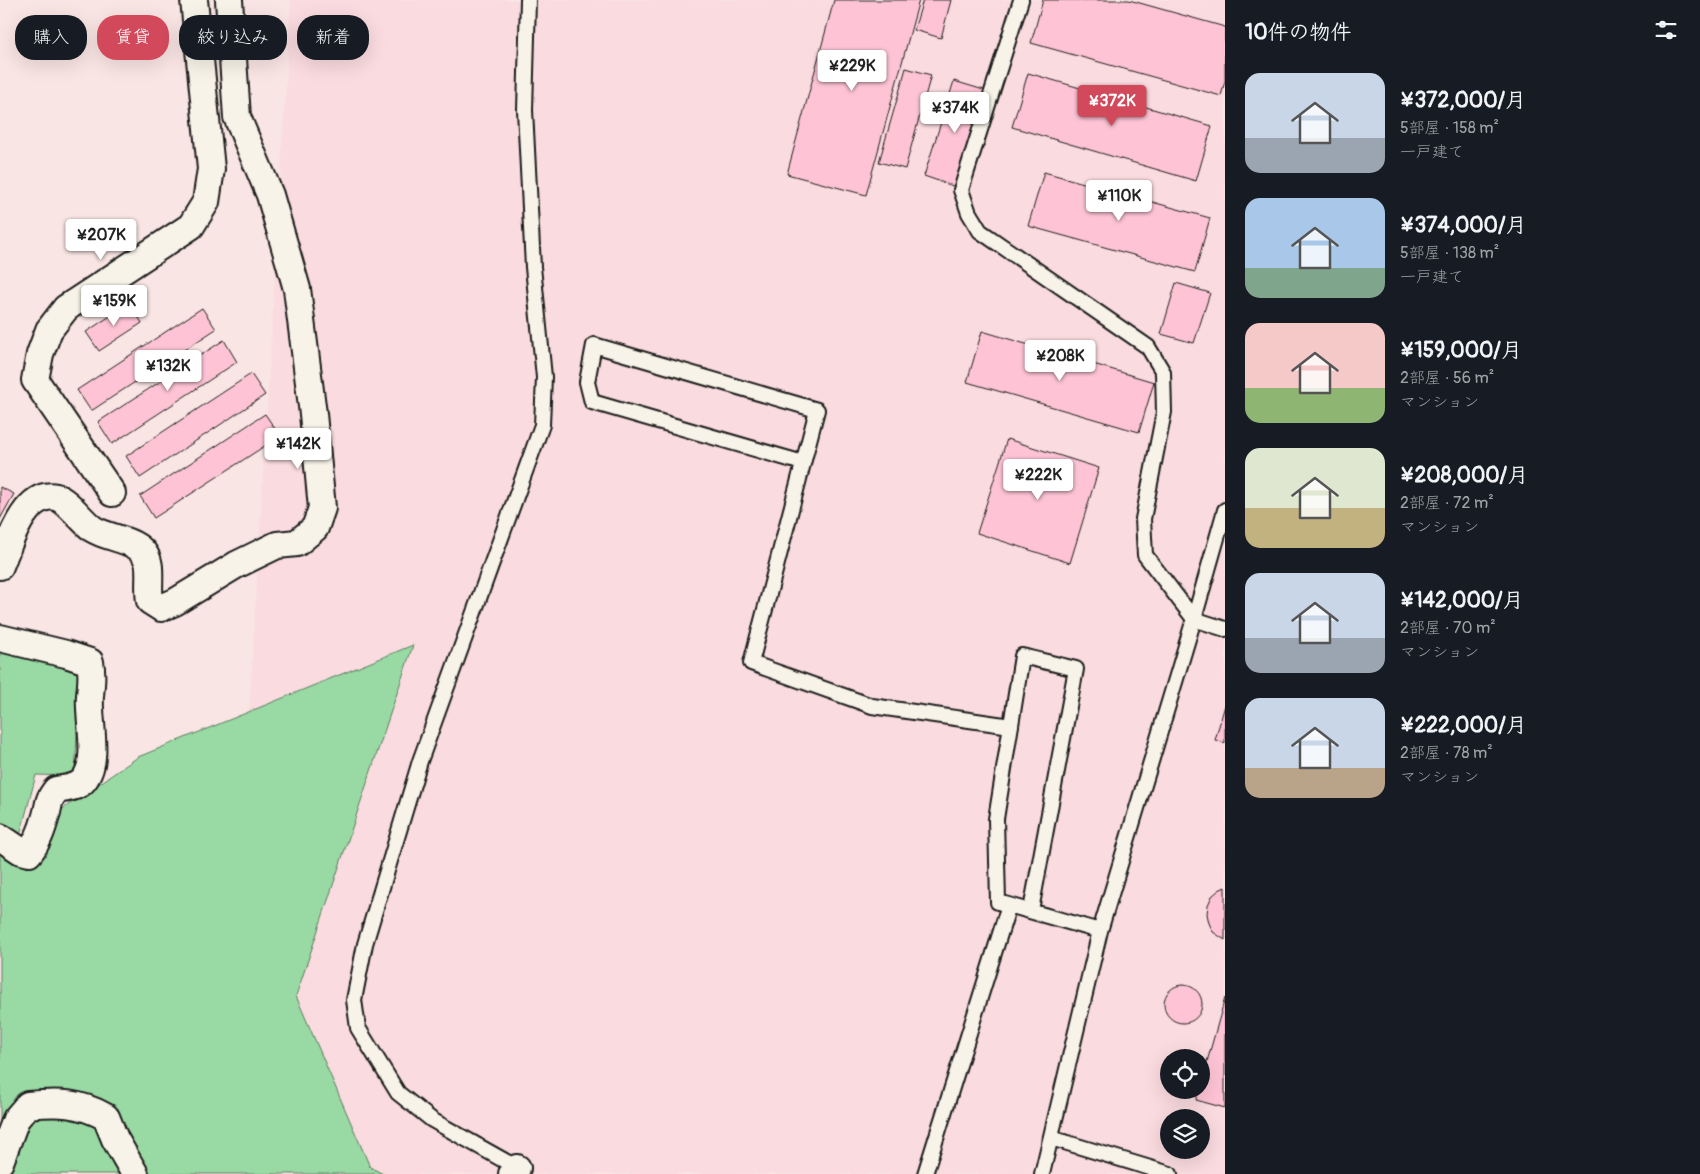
<!DOCTYPE html>
<html lang="ja">
<head>
<meta charset="utf-8">
<style>
  body { margin:0; font-family:Pangolin,"Klee One",sans-serif; background:#20242c; color:#f1f3f6; height:100vh; display:flex; flex-direction:column; font-size:19px; white-space:nowrap }
  * { box-sizing:border-box; margin:0 }
  p { font-size:16px; color:#9ea1a6 }
  .icon { flex:none; width:28px; height:28px; fill:none; stroke:currentColor; stroke-width:2; stroke-linecap:round; stroke-linejoin:round }
  .map { position:relative; flex:1; overflow:hidden }
  .sheet { display:flex; flex-direction:column; background:#171b24; width:475px }
  .sheet>* { flex:none }
  .hud { position:absolute; left:15px; top:15px; width:475px; height:45px; display:flex; gap:10px }
  .fabs { position:absolute; left:1160px; top:1049px; display:grid; gap:10px }
  .fabs a { display:grid; place-items:center; width:50px; height:50px; border-radius:50%; background:#171b24; box-shadow:0 5px 20px #0002; font-size:25px }
  .price { position:absolute; translate:-50% -42px; padding:0 11px; border-radius:5px; background:#fff; color:#222; font-size:16px; line-height:32px; filter:drop-shadow(0 1px 2px #0008) }
  .price::after { content:''; position:absolute; left:50%; top:30px; width:15px; height:11px; margin-left:-8px; background:inherit; clip-path:polygon(0 0,100% 0,50% 100%) }
  .price.on { background:#d1495b; color:#fff }
  ul { padding:0; list-style:none }
  li { display:flex; align-items:center; gap:15px; height:125px; padding:0 20px }
  li span { display:grid; place-items:center; flex:none; width:140px; height:100px; border-radius:15px; color:#555 }
  li>.icon { margin-inline-start:auto }
  span .icon { width:60px; height:60px; fill:#fffc; stroke-width:1 }
  li b { font-size:21px }
  h2 { display:flex; justify-content:space-between; align-items:center; height:60px; padding:0 20px; font-size:21px }
  .pill { padding:0 18px; border-radius:20px; background:#171b24; box-shadow:0 5px 20px #0002; font-size:18px; line-height:45px }
  .pill.on { background:#d1495b; color:#fff }
  main { display:flex; flex:1; min-height:0 }
  .map>svg:first-child { display:block }
  .built { fill:#fadbdf; fill-rule:evenodd }
  .green { fill:#99daa4; stroke:#5a7b60 }
  .building { fill:#fec4d6; stroke:#1c1c1c }
  .lines { fill:none; stroke-linecap:round; stroke-linejoin:round }
  .lane-casing { stroke:#1c1c1c; stroke-width:18 }
  .street-casing { stroke:#1c1c1c; stroke-width:30 }
  .lane { stroke:#f7f3e8; stroke-width:14 }
  .street { stroke:#f7f3e8; stroke-width:26 }
</style>
</head>
<body>
<main>
<div class="map">
<svg width="1225" height="1174" viewBox="0 0 1225 1174">
  <rect width="100%" height="100%" fill="#f9e5e3"/>
  <filter id="ink" filterUnits="userSpaceOnUse"><feTurbulence type="fractalNoise" baseFrequency=".02" numOctaves="2"/><feDisplacementMap in="SourceGraphic" scale="10" xChannelSelector="R" yChannelSelector="G"/><feConvolveMatrix kernelMatrix="1 2 1 2 8 2 1 2 1" color-interpolation-filters="sRGB"/></filter>
  <g filter="url(#ink)">
    <path class="built" d="M291,0H1225V1174H269L224,1146ZM1169,1058H1201V1090H1169ZM1169,1118H1201V1150H1169Z"/>
    <path class="green" d="M413,645L296,996L370,1167L383,1174H0V649L80,669L75,776L36,775L19,839L138,757Z"/>
    <path class="building" d="M834,0H919L866,195L787,174Z
      M923,0H951L941,38L914,30Z
      M1043,0H1129L1225,27V81L1221,96L1031,43Z
      M906,68L931,75L905,169L879,162Z
      M1028,73L1212,126L1196,181L1012,127Z
      M954,81L987,91L956,187L924,176Z
      M1044,172L1210,218L1195,272L1028,226Z
      M1176,283L1210,293L1194,343L1161,334Z
      M130,303L142,323L99,351L86,332Z
      M202,308L216,329L91,411L77,390Z
      M982,331L1154,382L1139,432L967,382Z
      M224,340L237,362L112,444L98,422Z
      M251,374L265,395L140,478L126,456Z
      M265,414L280,436L154,518L140,496Z
      M1007,439L1099,468L1070,563L977,533Z
      M0,487L14,494L0,519Z
      M1225,705V743L1215,740Z
      M1225,887V940L1213,932L1209,923L1207,914L1208,905L1212,896L1219,890Z
      M1164 1004a19 19 0 1 1 38 0a19 19 0 1 1-38 0Z
      M1225,998V1108L1196,1100L1199,1090H1201V1083Z"/>
    <g class="lines">
      <defs>
        <path id="lane" d="M1021,0L961,190L969,213L980,231L1148,347L1163,372L1164,412L1143,519L1145,555L1194,619L1225,629
          M803,463L592,402L587,382L594,345L817,410L751,663L872,706L1011,726
          M1031,910L1076,669L1022,656L996,819L998,902L1100,931
          M1051,1138L1170,1174
          M521,1170L432,1120L398,1093L358,1028L354,1000L365,944L420,761L542,425L544,377L533,267L525,110L528,0
          M925,1174L1009,905
          M1042,1174L1100,931L1194,619L1225,510"/>
        <path id="street" d="M112,493L35,380L40,354L49,330L66,308L191,226L206,202L211,169L194,0
          M0,566C9,544 25,490 56,497C67,500 83,522 93,529C112,541 146,538 149,567C150,579 148,590 150,601L161,608L175,602L236,565L277,545L297,543L315,528L322,508L313,414L297,289L270,195L237,117L229,0
          M0,638L66,654L90,662C93,676 91,682 90,696C88,719 99,757 86,777C80,788 67,788 56,790C47,802 50,802 46,816C42,830 38,842 29,853L21,851L0,837
          M0,1162L16,1119L28,1105C58,1102 79,1102 106,1117L115,1139L135,1174
          M512,1174L517,1168"/>
      </defs>
      <use href="#lane" class="lane-casing"/>
      <use href="#street" class="street-casing"/>
      <use href="#lane" class="lane"/>
      <use href="#street" class="street"/>
    </g>
  </g>
</svg>
<div class="fabs">
<a><svg class="icon" aria-label="locate" viewBox="0 0 24 24"><circle cx="12" cy="12" r="6"/><path d="M12 2v4M12 18v4M2 12h4M18 12h4"/></svg></a>
<a><svg class="icon" aria-label="layers" viewBox="0 0 24 24"><path d="M12 4l9 5-9 5-9-5zM3 14l9 5 9-5"/></svg></a>
</div>
<b class="price" style="left:852px;top:92px">¥229K</b>
<b class="price on" style="left:1112px;top:127px">¥372K</b>
<b class="price" style="left:955px;top:134px">¥374K</b>
<b class="price" style="left:1119px;top:222px">¥110K</b>
<b class="price" style="left:101px;top:261px">¥207K</b>
<b class="price" style="left:114px;top:327px">¥159K</b>
<b class="price" style="left:1060px;top:382px">¥208K</b>
<b class="price" style="left:168px;top:392px">¥132K</b>
<b class="price" style="left:298px;top:470px">¥142K</b>
<b class="price" style="left:1038px;top:501px">¥222K</b>
<div class="hud">
<a class="pill">購入</a>
<a class="pill on">賃貸</a>
<a class="pill">絞り込み</a>
<a class="pill">新着</a>
</div>
</div>
<section class="sheet">
<h2>10件の物件<svg class="icon" aria-label="filters" viewBox="0 0 24 24"><path d="M4 7h16M4 17h16"/><circle cx="9" cy="7" r="2"/><circle cx="15" cy="17" r="2"/></svg></h2>
<ul>
<li><span style="background:linear-gradient(#c9d6e8 65%,#9aa5b1 0)"><svg class="icon" aria-label="home" viewBox="0 0 24 24"><path d="M3 11l9-7 9 7M6 9v11h12V9"/></svg></span><div><b>¥372,000/月</b><p>5部屋 · 158 m²</p><p>一戸建て</p></div></li>
<li><span style="background:linear-gradient(#a9c7e8 70%,#7fa58c 0)"><svg class="icon" aria-label="home" viewBox="0 0 24 24"><path d="M3 11l9-7 9 7M6 9v11h12V9"/></svg></span><div><b>¥374,000/月</b><p>5部屋 · 138 m²</p><p>一戸建て</p></div></li>
<li><span style="background:linear-gradient(#f6c9c9 65%,#8fb573 0)"><svg class="icon" aria-label="home" viewBox="0 0 24 24"><path d="M3 11l9-7 9 7M6 9v11h12V9"/></svg></span><div><b>¥159,000/月</b><p>2部屋 · 56 m²</p><p>マンション</p></div></li>
<li><span style="background:linear-gradient(#dfe7d0 60%,#c2b280 0)"><svg class="icon" aria-label="home" viewBox="0 0 24 24"><path d="M3 11l9-7 9 7M6 9v11h12V9"/></svg></span><div><b>¥208,000/月</b><p>2部屋 · 72 m²</p><p>マンション</p></div></li>
<li><span style="background:linear-gradient(#c9d6e8 65%,#9aa5b1 0)"><svg class="icon" aria-label="home" viewBox="0 0 24 24"><path d="M3 11l9-7 9 7M6 9v11h12V9"/></svg></span><div><b>¥142,000/月</b><p>2部屋 · 70 m²</p><p>マンション</p></div></li>
<li><span style="background:linear-gradient(#c9d6e8 70%,#b9a48a 0)"><svg class="icon" aria-label="home" viewBox="0 0 24 24"><path d="M3 11l9-7 9 7M6 9v11h12V9"/></svg></span><div><b>¥222,000/月</b><p>2部屋 · 78 m²</p><p>マンション</p></div></li>
</ul>
</section>
</main>
</body>
</html>
